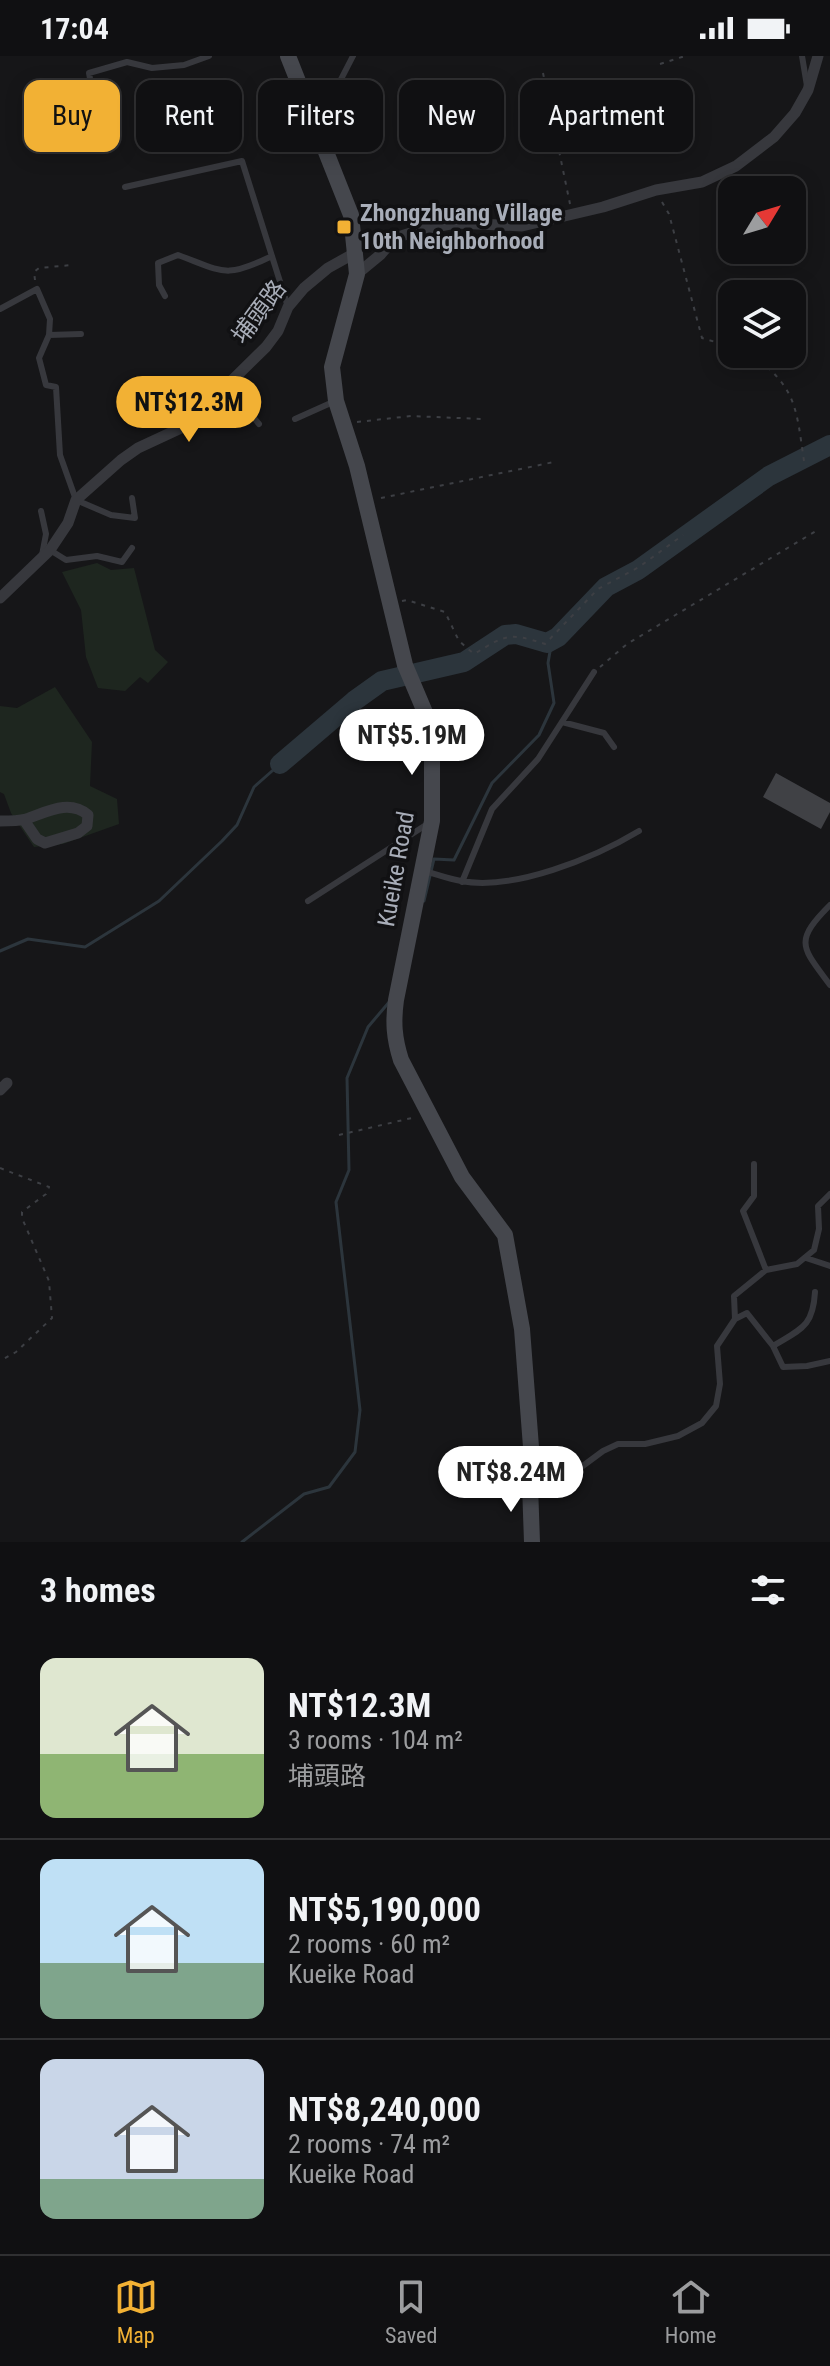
<!DOCTYPE html>
<html lang="en">
<head>
<meta charset="utf-8">
<style>
  body { margin:0; font-family:"Roboto Condensed","Noto Sans TC",sans-serif; background:#1e1e20; color:#f1f3f6; height:100vh; display:flex; flex-direction:column; font-size:30px; white-space:nowrap }
  * { box-sizing:border-box; margin:0 }
  p { font-size:26px; color:#9c9d9f }
  .icon { flex:none; width:44px; height:44px; fill:none; stroke:currentColor; stroke-width:2; stroke-linecap:round; stroke-linejoin:round }
  .map { position:relative; height:1486px; overflow:hidden }
  .drawer { display:flex; flex-direction:column; background:#101012; flex:1 }
  .drawer>* { flex:none }
  .top-card { position:absolute; left:24px; top:24px; width:782px; height:72px; display:flex; gap:16px }
  .needle { width:52px; rotate:52deg }
  .fabs { position:absolute; left:718px; top:120px; display:grid; gap:16px }
  .fabs a { display:grid; place-items:center; width:88px; height:88px; border-radius:16px; background:#101012; box-shadow:0 4px 20px #0003,0 0 0 2px #303032; font-size:40px }
  .price { position:absolute; translate:-50% -68px; padding:0 18px; border-radius:28px; background:#fff; color:#222; font-size:26px; line-height:52px; filter:drop-shadow(0 2px 4px #0008) }
  .price::after { content:''; position:absolute; left:50%; top:48px; width:24px; height:18px; margin-left:-12px; background:inherit; clip-path:polygon(0 0,100% 0,50% 100%) }
  .price.current { background:#f2b134; color:#111 }
  ul { padding:0; list-style:none }
  li { display:flex; align-items:center; gap:24px; height:200px; padding:0 40px }
  li+li { border-top:2px solid #303032 }
  li span { display:grid; place-items:center; flex:none; width:224px; height:160px; border-radius:16px; color:#555 }
  li>.icon { margin-inline-start:auto }
  span .icon { width:96px; height:96px; fill:#fffc; stroke-width:1 }
  li b { font-size:34px }
  h2 { display:flex; justify-content:space-between; align-items:center; height:96px; padding:0 40px; font-size:34px }
  .chip { padding:0 28px; border-radius:16px; background:#101012; box-shadow:0 4px 20px #0003,0 0 0 2px #303032; font-size:28px; line-height:72px }
  .chip.current { background:#f2b134; color:#111 }
  .status { display:flex; justify-content:space-between; align-items:center; height:56px; padding:0 40px; background:#101012; direction:ltr }
  .status svg { height:22px; fill:currentColor }
  .tab-bar { display:flex; justify-content:space-around; align-items:center; height:112px; border-top:2px solid #303032; background:#101012; font-size:22px; color:#9c9d9f }
  .tab-bar a { display:grid; justify-items:center; gap:4px }
  .tab-bar .current { color:#f2b134 }
  .map>svg:first-child { display:block }
  .green { fill:#1e261f }
  .lines { fill:none; stroke-linecap:round; stroke-linejoin:round }
  .stream { stroke:#2c353c; stroke-width:3 }
  .river { stroke:#2c353c; stroke-width:20 }
  .building { fill:#404145 }
  .path { stroke:#3d3f44; stroke-width:2; stroke-dasharray:4 6; stroke-linecap:butt }
  .lane { stroke:#37383d; stroke-width:6 }
  .street { stroke:#37383d; stroke-width:11 }
  .secondary { stroke:#45474d; stroke-width:16 }
  .poi-dot { fill:#f2b134; stroke:#111113; stroke-width:3 }
  .labels { text-anchor:middle; dominant-baseline:central; stroke-width:7; stroke-linejoin:round; paint-order:stroke }
  .poi-label { font-size:24px; font-weight:bold; fill:#a8adb8; stroke:#111113; text-anchor:start }
  .street-label { font-size:24px; fill:#a8adb8; stroke:#111113 }
</style>
</head>
<body>
<div class="status"><b>17:04</b><svg viewBox="0 0 49 12"><path d="M0 12V9h3v3zM5 12V6h3v6zM10 12V3h3v9zM15 12V0h3v12zM26 1h20v11H26zM47 4h2v5h-2z"/></svg></div>
<div class="map">
<svg width="830" height="1486" viewBox="0 0 830 1486">
  <rect width="100%" height="100%" fill="#161618"/>
  <path class="green" d="M97,507L111,514L134,512L155,594L168,606L148,627L140,621L125,635L98,632L86,601L81,554L62,516Z
    M55,631L92,686L90,730L117,743L119,768L63,788L34,791L11,757L4,738L0,736V650L17,652Z"/>
  <g class="lines">
    <path class="stream" d="M424,845L434,803L454,804L492,727L539,679L554,647L548,607L552,584
      M0,895L28,883L85,891L159,845L222,785L237,769L254,731L280,708
      M242,1486L304,1438L329,1431L355,1396L360,1354L336,1146L349,1114L347,1022L368,971L390,945"/>
    <path class="river" d="M280,708L354,645L382,625L464,606L505,579L516,578L547,587L558,581L606,531L638,514L769,420L830,389"/>
  </g>
  <path class="building" d="M776,717L830,747V756L821,773L763,741Z"/>
  <g class="lines">
    <path class="path" d="M660,8L685,0
      M543,17L570,148
      M662,146L669,158L702,282L732,291
      M35,224L34,216L39,212L72,209
      M752,298C797,333 796,351 804,405
      M357,366L411,360L482,363
      M381,442L554,406
      M402,545L407,544L445,556L459,585L474,598C506,579 508,576 545,588L598,533L639,511L683,479
      M600,611L627,588L816,475
      M339,1079L416,1061
      M0,1112L49,1131L46,1138L22,1156V1162L49,1225L52,1262L16,1296L0,1305"/>
    <path class="lane" d="M802,0L807,30
      M318,68L353,0
      M99,72L89,17L127,6L152,12L184,9L209,0
      M125,131L242,105L288,251
      M165,240L159,229L158,207L178,199C224,216 225,223 272,200
      M0,253L37,233L50,263L49,279L39,302L46,329L56,331L60,399L76,444L111,459L135,462L132,442
      M49,279L81,278
      M226,329L259,368
      M295,363L333,346
      M41,455L46,478L42,499
      M50,494L66,504L97,500L122,506L132,492
      M562,666L604,677L614,691
      M424,815C436,818 448,823 461,825C514,835 594,802 639,775
      M462,826L492,753L538,703L594,616
      M308,845L429,767
      M830,849C793,886 802,891 830,929
      M754,1108V1140L743,1155L766,1214
      M806,1202L830,1210
      M735,1263L747,1257L773,1290L783,1311L807,1310L830,1305
      M773,1290C801,1273 813,1271 815,1236
      M533,1428L560,1422L576,1415L603,1395L618,1388H645L678,1380L702,1367L716,1350L720,1328L717,1290L735,1263L734,1240L766,1214L797,1208L814,1194L819,1173L818,1150L830,1138"/>
    <path class="street" d="M357,218L380,199L395,182L423,173L456,167L522,170L603,151L656,134L702,126L736,110L774,81L795,57L808,34L818,0
      M0,542L50,494L68,467L76,444L121,404L138,392L181,372L203,353L266,291L278,275L288,251L304,232L328,212L355,197
      M0,765C9,765 18,765 26,763C47,756 69,743 88,759L87,770L78,777L45,787L37,783L24,764
      M0,1034L7,1027"/>
    <path class="secondary" d="M288,0L351,159L357,218L332,311L336,345L357,410L405,609L427,661L432,702V765L396,944C393,966 394,982 401,1004L462,1121L505,1179L522,1273L531,1391L530,1429L532,1486"/>
  </g>
  <rect class="poi-dot" x="336" y="163" width="16" height="16" rx="4"/>
  <g class="labels">
    <g class="poi-label">
      <text x="360" y="157">Zhongzhuang Village<tspan x="360" dy="28">10th Neighborhood</tspan></text>
    </g>
    <g class="street-label">
      <text transform="translate(259 256) rotate(-53)">埔頭路</text>
      <text transform="translate(396 813) rotate(-80)">Kueike Road</text>
    </g>
  </g>
</svg>
<div class="fabs">
<a><svg class="needle" viewBox="-14 -14 28 28"><path d="M0-13l5 13h-10z" fill="#e53935"/><path d="M0 13l5-13h-10z" fill="#9c9d9f"/></svg></a>
<a><svg class="icon" aria-label="layers" viewBox="0 0 24 24"><path d="M12 4l9 5-9 5-9-5zM3 14l9 5 9-5"/></svg></a>
</div>
<b class="price current" style="left:189px;top:388px">NT$12.3M</b>
<b class="price" style="left:412px;top:721px">NT$5.19M</b>
<b class="price" style="left:511px;top:1458px">NT$8.24M</b>
<div class="top-card">
<a class="chip current">Buy</a>
<a class="chip">Rent</a>
<a class="chip">Filters</a>
<a class="chip">New</a>
<a class="chip">Apartment</a>
</div>
</div>
<section class="drawer">
<h2>3 homes<svg class="icon" aria-label="filters" viewBox="0 0 24 24"><path d="M4 7h16M4 17h16"/><circle cx="9" cy="7" r="2"/><circle cx="15" cy="17" r="2"/></svg></h2>
<ul>
<li><span style="background:linear-gradient(#dfe7d0 60%,#8fb573 0)"><svg class="icon" aria-label="home" viewBox="0 0 24 24"><path d="M3 11l9-7 9 7M6 9v11h12V9"/></svg></span><div><b>NT$12.3M</b><p>3 rooms · 104 m²</p><p>埔頭路</p></div></li>
<li><span style="background:linear-gradient(#bfe0f5 65%,#7fa58c 0)"><svg class="icon" aria-label="home" viewBox="0 0 24 24"><path d="M3 11l9-7 9 7M6 9v11h12V9"/></svg></span><div><b>NT$5,190,000</b><p>2 rooms · 60 m²</p><p>Kueike Road</p></div></li>
<li><span style="background:linear-gradient(#c9d6e8 75%,#7fa58c 0)"><svg class="icon" aria-label="home" viewBox="0 0 24 24"><path d="M3 11l9-7 9 7M6 9v11h12V9"/></svg></span><div><b>NT$8,240,000</b><p>2 rooms · 74 m²</p><p>Kueike Road</p></div></li>
</ul>
</section>
<nav class="tab-bar">
<a class="current"><svg class="icon" aria-label="map" viewBox="0 0 24 24"><path d="M3 6l6-2 6 2 6-2v14l-6 2-6-2-6 2zM9 4v14M15 6v14"/></svg>Map</a>
<a><svg class="icon" aria-label="saved" viewBox="0 0 24 24"><path d="M7 4h10v16l-5-4-5 4z"/></svg>Saved</a>
<a><svg class="icon" aria-label="home" viewBox="0 0 24 24"><path d="M3 11l9-7 9 7M6 9v11h12V9"/></svg>Home</a>
</nav>
</body>
</html>
